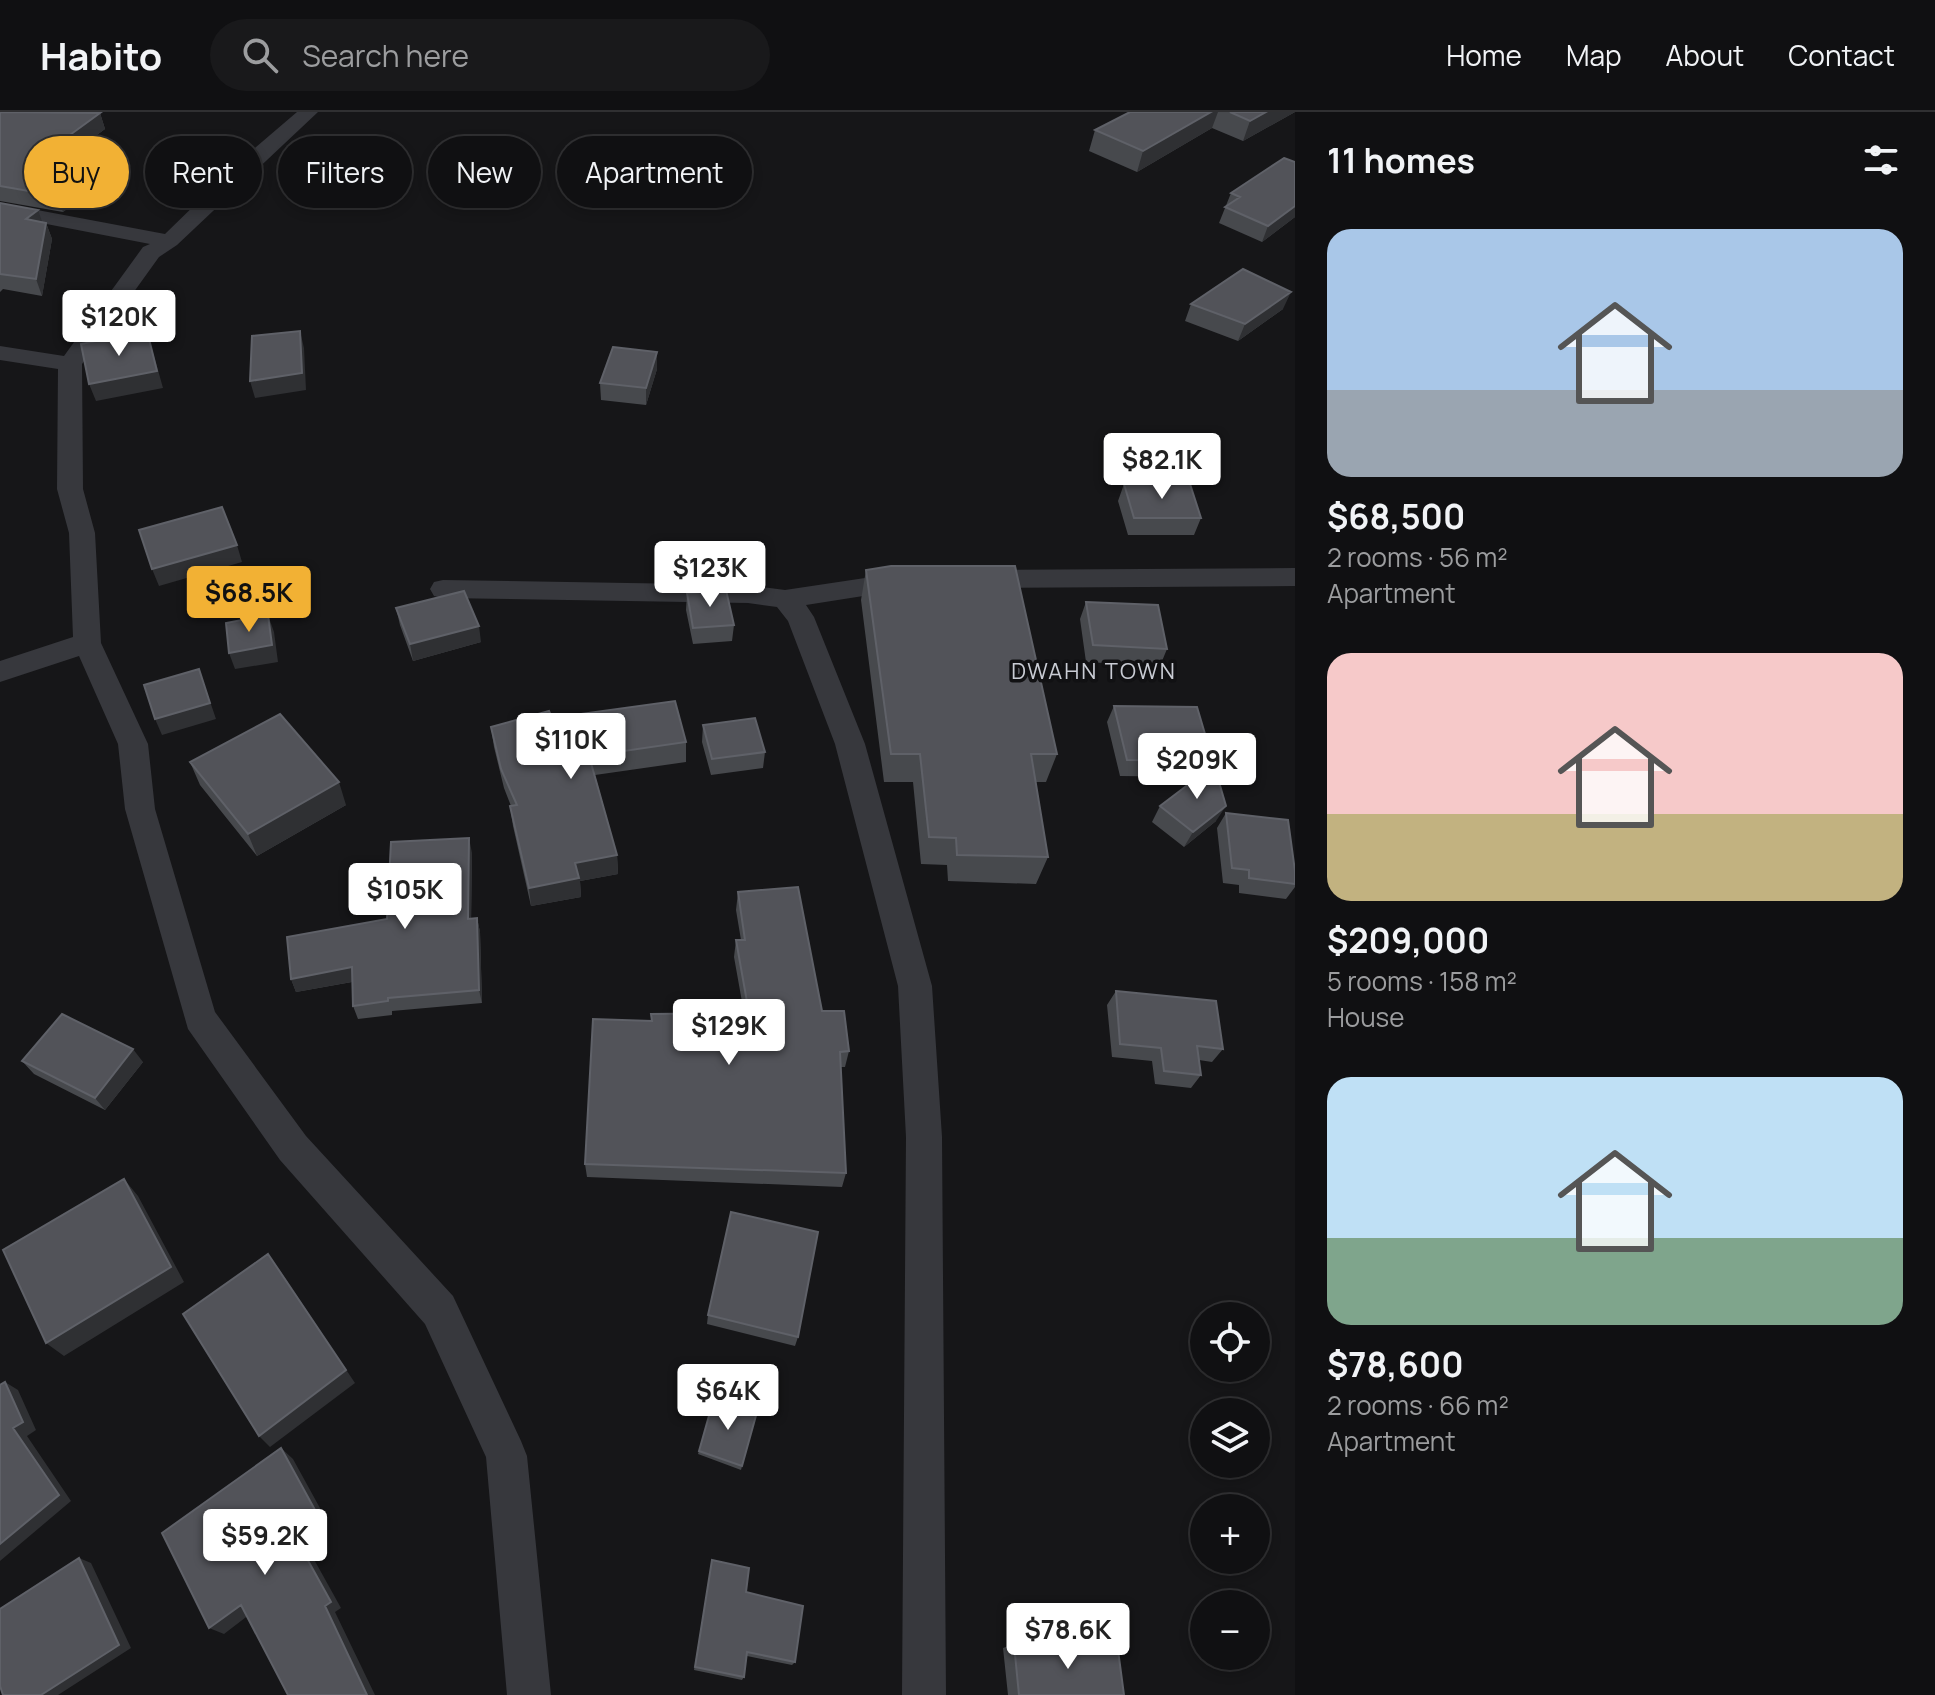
<!DOCTYPE html>
<html lang="en">
<head>
<meta charset="utf-8">
<style>
  body { margin:0; font-family:Manrope,sans-serif; background:#19191b; color:#f1f3f6; height:100vh; display:flex; flex-direction:column; font-size:30px; white-space:nowrap }
  * { box-sizing:border-box; margin:0 }
  p { font-size:26px; color:#9c9d9f }
  .icon { flex:none; width:44px; height:44px; fill:none; stroke:currentColor; stroke-width:2; stroke-linecap:round; stroke-linejoin:round }
  .map { position:relative; flex:1; overflow:hidden }
  .sheet { display:flex; flex-direction:column; background:#101012; width:640px }
  .sheet>* { flex:none }
  .guide { position:absolute; left:24px; top:24px; width:760px; height:72px; display:flex; gap:16px }
  .buttons { position:absolute; left:1190px; top:1190px; display:grid; gap:16px }
  .buttons a { display:grid; place-items:center; width:80px; height:80px; border-radius:50%; background:#101012; box-shadow:0 4px 12px #0003,0 0 0 2px #303032; font-size:40px }
  .price { position:absolute; translate:-50% -68px; padding:0 18px; border-radius:8px; background:#fff; color:#222; font-size:26px; line-height:52px; filter:drop-shadow(0 2px 4px #0008) }
  .price::after { content:''; position:absolute; left:50%; top:48px; width:24px; height:18px; margin-left:-12px; background:inherit; clip-path:polygon(0 0,100% 0,50% 100%) }
  .price.active { background:#f2b134; color:#111 }
  ul { padding:0; list-style:none }
  li { display:grid; align-content:center; gap:16px; height:424px; padding:0 32px }
  li span { display:grid; place-items:center; height:248px; border-radius:24px; color:#555 }
  li>.icon { margin-inline-start:auto }
  span .icon { width:144px; height:144px; fill:#fffc; stroke-width:1 }
  li b { font-size:34px }
  h2 { display:flex; justify-content:space-between; align-items:center; height:96px; padding:0 32px; font-size:34px }
  .chip { padding:0 28px; border-radius:36px; background:#101012; box-shadow:0 4px 12px #0003,0 0 0 2px #303032; font-size:28px; line-height:72px }
  .chip.active { background:#f2b134; color:#111 }
  header { display:flex; align-items:center; gap:48px; box-sizing:border-box; height:112px; padding:0 40px; background:#101012; border-bottom:2px solid #303032 }
  header strong { font-size:38px }
  nav { display:flex; gap:44px; margin-inline-start:auto; font-size:28px }
  .search { width:560px; height:72px; background:#19191b; display:flex; align-items:center; gap:20px; box-sizing:border-box; padding:0 28px; border-radius:44px; color:#9c9d9f; font-size:30px }
  main { display:flex; flex:1; min-height:0 }
  .map>svg:first-child { display:block }
  .lines { fill:none; stroke-linecap:round; stroke-linejoin:round }
  .minor { fill:#37383d; fill-rule:evenodd }
  .wall { fill:#47494d }
  .shaded-wall { fill:#2f3033 }
  .building { fill:#525359; stroke:#5f6168; stroke-width:2 }
  .labels { text-anchor:middle; dominant-baseline:central; stroke-width:7; stroke-linejoin:round; paint-order:stroke }
  .neighbourhood-label { font-size:22px; letter-spacing:2px; fill:#c9ccd4; stroke:#111113 }
</style>
</head>
<body>
<header>
<strong>Habito</strong>
<div class="search"><svg class="icon" aria-label="search" viewBox="0 0 24 24"><circle cx="10" cy="10" r="6"/><path d="M15 15l6 6"/></svg>Search here</div>
<nav><a>Home</a><a>Map</a><a>About</a><a>Contact</a></nav>
</header>
<main>
<div class="map">
<svg width="1295" height="1583" viewBox="0 0 1295 1583">
  <rect width="100%" height="100%" fill="#161618"/>
  <g class="lines">
    <path class="minor" d="M297,0H318L177,133L159,145L82,252L83,377L95,421L101,531L148,632L155,697L215,900L306,1024L453,1184L521,1329L527,1344L551,1583H507L486,1345L425,1212L280,1048L188,917L125,697L118,632L79,544L0,570V549L73,525L69,421L57,377L58,257L0,248V234L64,244L143,135L150,132L0,103V91L165,122L243,46Z
      M1295,456V474L975,476L966,474L962,467L966,460L975,458Z
      M905,460L914,462L918,469L914,476L806,493L814,505L865,632L932,874L942,1025L946,1583H902L906,1025L898,874L835,632L788,509L777,495L748,491L443,486L434,484L430,477L434,470L443,468L748,473L785,478Z"/>
  </g>
  <path class="wall" d="M0,0L100,1L105,17L83,33L114,41L119,57L63,100L0,89Z
    M1130,0H1295L1243,29L1212,16L1137,60L1089,39L1095,18Z
    M1295,50V105L1262,130L1219,111L1231,81Z
    M0,91L46,111L52,127L42,184L3,177L0,180Z
    M1191,192L1283,197L1238,229L1185,209Z
    M657,257L646,293L601,288L600,271Z
    M1124,372L1201,406L1194,423H1128L1118,389Z
    M866,458L1057,642L1046,670H1036L1048,745L1036,772L948,769L947,753L921,752L913,670H884L861,488Z
    M687,481L734,513L732,529L693,532L686,498Z
    M1086,490L1167,537L1160,554L1086,550L1080,507Z
    M396,496L481,530L413,549L400,513Z
    M1114,594L1213,649L1208,657L1216,709L1184,735L1152,710L1160,694L1198,665L1120,664L1107,610Z
    M552,606L686,630V650L595,663L617,743L618,762L580,769L581,785L531,794L513,714L510,694H511L504,676L494,635L491,615Z
    M703,613L765,640L763,656L711,663L702,630Z
    M190,650L346,693L257,744L200,673Z
    M1226,701L1295,759V775L1286,787L1239,781V773L1223,771L1217,716Z
    M472,741L471,807L477,806L480,820L482,891L392,899V903L358,907L353,894L352,870L296,880L291,867L387,807Z
    M738,780L822,899L849,939L845,955H840L846,1061L842,1075L587,1065L585,1052L744,901L734,845L736,828H741L736,798Z
    M1116,879L1223,937L1212,950L1199,948L1201,963L1191,976L1155,972L1152,949L1112,945L1107,893Z
    M22,949L143,950L105,998L34,962Z
    M708,1203L798,1225L795,1234L707,1212Z
    M757,1300L741,1358L698,1342L699,1339Z
    M712,1448L746,1480L795,1550L792,1553L747,1544L744,1565L742,1568L694,1558Z
    M1014,1532L1124,1583H1008L1003,1536Z"/>
  <path class="shaded-wall" d="M1211,0H1218L1212,16L1137,60L1143,39Z
    M1266,0H1295L1243,29L1250,9Z
    M100,1L105,17L68,44L63,28Z
    M114,41L119,57L63,100L57,84Z
    M1295,94V105L1262,130L1268,114Z
    M38,98L44,115L26,107Z
    M46,111L52,127L42,184L36,167Z
    M1291,180L1283,197L1238,229L1245,212Z
    M147,219L163,276L96,289L89,272Z
    M300,219L304,236L306,278L255,286L250,269Z
    M657,240V257L646,293V276Z
    M237,433L242,450L159,474L152,457Z
    M268,503L274,520L278,550L235,557L229,541Z
    M479,514L481,530L413,549L410,532Z
    M199,557L216,607L162,623L155,607Z
    M339,670L346,693L257,744L248,722Z
    M1226,694L1216,709L1184,735L1193,720Z
    M469,726L472,741L471,821L468,807Z
    M617,743L618,762L580,769L581,785L531,794L529,776L575,751Z
    M477,806L480,820L482,891L479,878Z
    M352,855L357,869L296,880L291,867Z
    M133,937L143,950L105,998L95,986Z
    M124,1067L138,1084L184,1170L64,1244L46,1231Z
    M279,1157L355,1271L270,1335L259,1324Z
    M5,1270L18,1278L36,1318L27,1324L71,1389L0,1449V1432L13,1316Z
    M281,1336L293,1347L326,1407L301,1424L341,1496L335,1500L375,1583H367L325,1494L290,1416Z
    M79,1446L91,1451L131,1536L58,1583H41Z
    M241,1493L254,1499L224,1522L209,1516Z"/>
  <path class="building" d="M0,0L100,1L63,28L114,41L57,84L0,74Z
    M1130,0H1211L1143,39L1095,18Z
    M1230,0H1266L1250,9Z
    M1284,46L1295,50V94L1268,114L1225,95L1240,85L1231,81Z
    M0,91L38,98L26,107L46,111L36,167L0,162Z
    M1243,157L1291,180L1245,212L1191,192Z
    M147,219L157,259L89,272L81,232Z
    M300,219L302,261L250,269L252,224Z
    M613,235L657,240L646,276L600,271Z
    M1124,372H1190L1201,406H1134Z
    M222,395L237,433L152,457L139,418Z
    M891,454H1015L1057,642H1031L1048,745L957,743L956,726L929,725L920,642H891L866,458Z
    M726,478L734,513L693,516L687,481Z
    M464,479L479,514L410,532L396,496Z
    M1086,490L1158,493L1167,537L1093,533Z
    M268,503L272,533L229,541L226,511Z
    M199,557L210,591L155,607L144,573Z
    M675,589L686,630L589,644L617,743L575,751L579,766L529,776L510,694L517,693L501,657L491,615L549,599L552,606Z
    M1114,594L1197,595L1213,649L1127,648Z
    M280,602L339,670L248,722L190,650Z
    M755,606L765,640L712,647L703,613Z
    M1214,653L1226,694L1193,720L1160,694Z
    M1226,701L1288,708L1295,759V772L1249,766V758L1232,756Z
    M469,726L468,807L477,806L479,878L388,886V889L353,894L352,855L291,867L287,825L387,807L391,730Z
    M798,775L822,899H844L849,939L840,940L846,1061L585,1052L593,907L652,909L651,902L749,901L736,828H745L738,780Z
    M1116,879L1216,889L1223,937L1197,934L1201,963L1164,959L1161,936L1120,932Z
    M62,902L133,937L95,986L22,949Z
    M124,1067L171,1155L46,1231L3,1138Z
    M731,1100L818,1120L798,1225L708,1203Z
    M268,1142L346,1258L259,1324L183,1202Z
    M5,1270L23,1310L13,1316L59,1383L0,1432V1273Z
    M714,1286L757,1300L742,1354L699,1339Z
    M281,1336L315,1398L290,1416L331,1490L325,1494L367,1583H288L241,1493L209,1516L162,1421Z
    M79,1446L119,1533L41,1583H3L0,1574V1497Z
    M712,1448L749,1456L746,1480L803,1494L795,1550L747,1540L744,1565L695,1555Z
    M1014,1532L1118,1538L1124,1583H1019Z"/>
  <g class="labels">
    <g class="neighbourhood-label">
      <text x="1094" y="559">DWAHN TOWN</text>
    </g>
  </g>
</svg>
<div class="buttons">
<a><svg class="icon" aria-label="locate" viewBox="0 0 24 24"><circle cx="12" cy="12" r="6"/><path d="M12 2v4M12 18v4M2 12h4M18 12h4"/></svg></a>
<a><svg class="icon" aria-label="layers" viewBox="0 0 24 24"><path d="M12 4l9 5-9 5-9-5zM3 14l9 5 9-5"/></svg></a>
<a>+</a>
<a>−</a>
</div>
<b class="price" style="left:119px;top:246px">$120K</b>
<b class="price" style="left:1162px;top:389px">$82.1K</b>
<b class="price" style="left:710px;top:497px">$123K</b>
<b class="price active" style="left:249px;top:522px">$68.5K</b>
<b class="price" style="left:571px;top:669px">$110K</b>
<b class="price" style="left:1197px;top:689px">$209K</b>
<b class="price" style="left:405px;top:819px">$105K</b>
<b class="price" style="left:729px;top:955px">$129K</b>
<b class="price" style="left:728px;top:1320px">$64K</b>
<b class="price" style="left:265px;top:1465px">$59.2K</b>
<b class="price" style="left:1068px;top:1559px">$78.6K</b>
<div class="guide">
<a class="chip active">Buy</a>
<a class="chip">Rent</a>
<a class="chip">Filters</a>
<a class="chip">New</a>
<a class="chip">Apartment</a>
</div>
</div>
<section class="sheet">
<h2>11 homes<svg class="icon" aria-label="filters" viewBox="0 0 24 24"><path d="M4 7h16M4 17h16"/><circle cx="9" cy="7" r="2"/><circle cx="15" cy="17" r="2"/></svg></h2>
<ul>
<li><span style="background:linear-gradient(#a9c7e8 65%,#9aa5b1 0)"><svg class="icon" aria-label="home" viewBox="0 0 24 24"><path d="M3 11l9-7 9 7M6 9v11h12V9"/></svg></span><div><b>$68,500</b><p>2 rooms · 56 m²</p><p>Apartment</p></div></li>
<li><span style="background:linear-gradient(#f6c9c9 65%,#c2b280 0)"><svg class="icon" aria-label="home" viewBox="0 0 24 24"><path d="M3 11l9-7 9 7M6 9v11h12V9"/></svg></span><div><b>$209,000</b><p>5 rooms · 158 m²</p><p>House</p></div></li>
<li><span style="background:linear-gradient(#bfe0f5 65%,#7fa58c 0)"><svg class="icon" aria-label="home" viewBox="0 0 24 24"><path d="M3 11l9-7 9 7M6 9v11h12V9"/></svg></span><div><b>$78,600</b><p>2 rooms · 66 m²</p><p>Apartment</p></div></li>
</ul>
</section>
</main>
</body>
</html>
